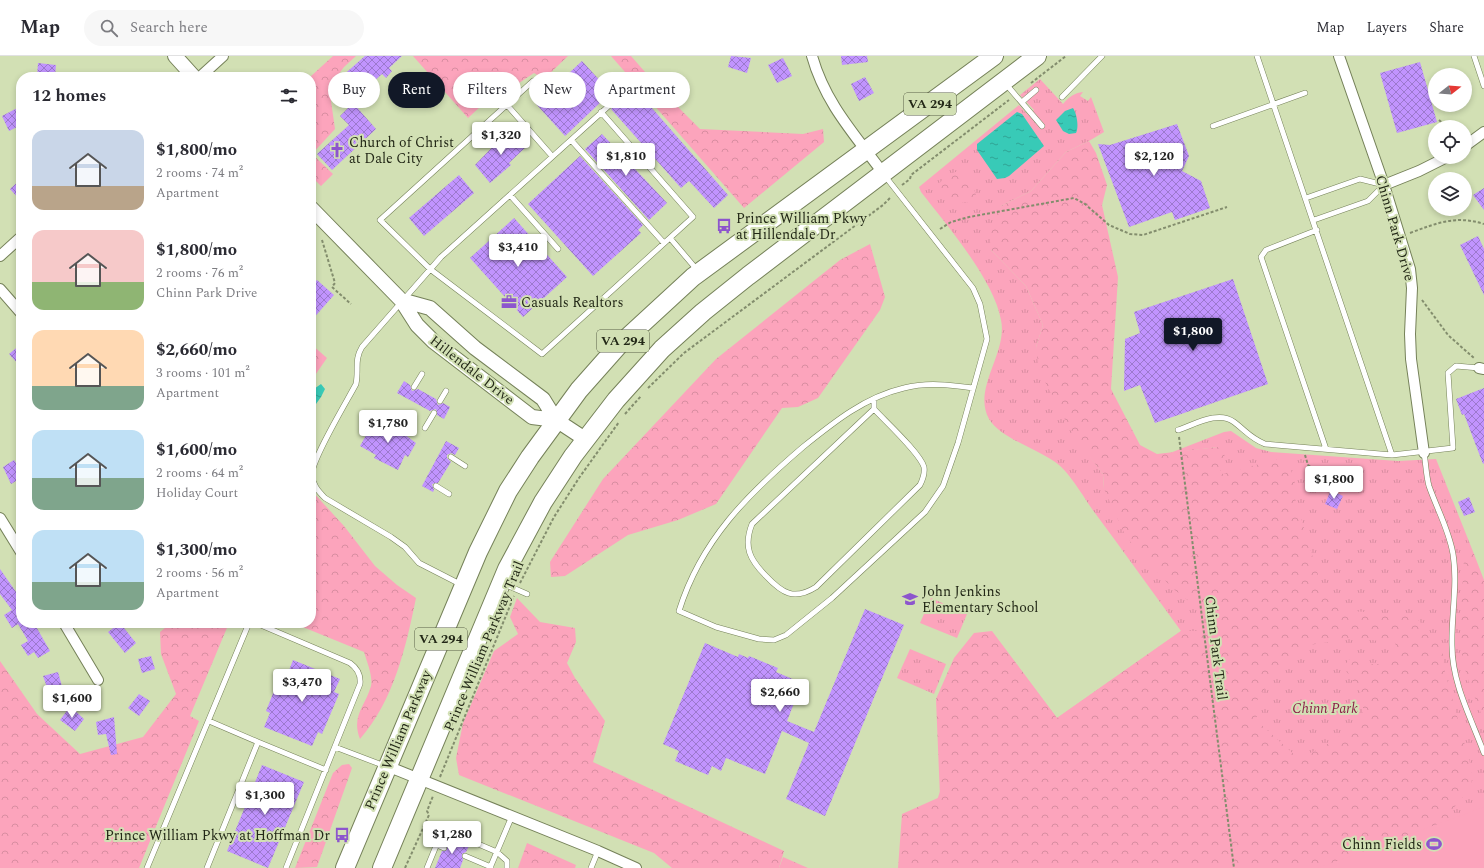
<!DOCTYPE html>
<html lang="en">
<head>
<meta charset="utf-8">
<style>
  body { margin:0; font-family:Spectral,serif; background:#f7f7f7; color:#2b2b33; height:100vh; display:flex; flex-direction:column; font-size:15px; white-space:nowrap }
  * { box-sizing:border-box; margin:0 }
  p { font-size:13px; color:#7c7c81 }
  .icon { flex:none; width:22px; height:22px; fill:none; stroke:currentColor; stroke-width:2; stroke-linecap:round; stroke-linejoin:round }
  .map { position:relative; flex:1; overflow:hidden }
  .panel { position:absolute; left:16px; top:16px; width:300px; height:556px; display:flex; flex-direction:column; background:#fff; border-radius:16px; box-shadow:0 2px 6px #0003 }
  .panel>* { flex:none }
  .top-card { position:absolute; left:328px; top:16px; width:380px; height:36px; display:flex; gap:8px }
  .needle { width:26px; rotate:73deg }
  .tools { position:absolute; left:1428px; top:12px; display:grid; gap:8px }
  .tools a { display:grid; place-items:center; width:44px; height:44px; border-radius:50%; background:#fff; box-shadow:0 2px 6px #0003; font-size:20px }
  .price { position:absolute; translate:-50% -34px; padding:0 9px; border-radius:4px; background:#fff; color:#222; font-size:13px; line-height:26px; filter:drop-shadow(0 1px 2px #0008) }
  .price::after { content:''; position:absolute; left:50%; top:24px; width:12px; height:9px; margin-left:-6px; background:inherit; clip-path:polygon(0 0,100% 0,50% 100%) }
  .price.on { background:#111827; color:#fff }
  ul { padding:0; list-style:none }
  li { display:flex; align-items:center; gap:12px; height:100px; padding:0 16px }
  li span { display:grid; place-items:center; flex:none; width:112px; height:80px; border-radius:12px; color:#555 }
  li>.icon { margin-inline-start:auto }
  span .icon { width:48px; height:48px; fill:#fffc; stroke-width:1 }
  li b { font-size:17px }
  h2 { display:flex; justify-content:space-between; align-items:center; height:48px; padding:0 16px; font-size:17px }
  .pill { padding:0 14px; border-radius:18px; background:#fff; box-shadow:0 2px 6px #0003; font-size:14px; line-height:36px }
  .pill.on { background:#111827; color:#fff }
  header { display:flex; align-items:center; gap:24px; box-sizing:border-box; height:56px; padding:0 20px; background:#fff; border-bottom:1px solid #e1e1e2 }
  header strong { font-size:19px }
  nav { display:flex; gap:22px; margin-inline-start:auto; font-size:14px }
  .search { width:280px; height:36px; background:#f7f7f7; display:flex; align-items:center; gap:10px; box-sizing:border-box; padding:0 14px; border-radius:22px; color:#7c7c81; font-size:15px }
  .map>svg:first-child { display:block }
  .grass { fill:url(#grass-tufts) }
  .forest { fill:url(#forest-crowns); fill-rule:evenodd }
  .garden { fill:#fca4bc }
  .water { fill:url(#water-ripples) }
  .building { fill:url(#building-cross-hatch) }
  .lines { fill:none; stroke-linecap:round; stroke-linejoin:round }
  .lane-casing { stroke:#758159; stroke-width:6 }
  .street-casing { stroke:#758159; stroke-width:12 }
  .secondary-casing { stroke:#758159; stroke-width:16 }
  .highway-casing { stroke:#758159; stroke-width:20 }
  .path { stroke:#838d6d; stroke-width:2; stroke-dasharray:3 2; stroke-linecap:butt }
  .lane { stroke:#fff; stroke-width:5 }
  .street { stroke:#fff; stroke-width:10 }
  .secondary { stroke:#fff; stroke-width:14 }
  .highway { stroke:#fff; stroke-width:18 }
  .labels { text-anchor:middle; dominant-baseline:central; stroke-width:4; stroke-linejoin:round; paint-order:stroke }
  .shield { fill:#d2e0b4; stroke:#585f46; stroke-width:1 }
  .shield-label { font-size:13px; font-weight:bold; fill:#232817 }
  .poi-label { font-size:14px; fill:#232817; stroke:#d2e0b4; text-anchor:start }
  .street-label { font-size:14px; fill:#232817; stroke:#d2e0b4 }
  .park-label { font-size:14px; font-style:italic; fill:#8b1e48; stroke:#d2e0b4 }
</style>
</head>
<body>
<header>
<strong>Map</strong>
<div class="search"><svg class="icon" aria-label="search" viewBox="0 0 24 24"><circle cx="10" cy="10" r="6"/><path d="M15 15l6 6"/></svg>Search here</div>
<nav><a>Map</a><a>Layers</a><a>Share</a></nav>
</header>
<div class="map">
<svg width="1484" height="812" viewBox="0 0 1484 812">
  <defs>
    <pattern id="grass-tufts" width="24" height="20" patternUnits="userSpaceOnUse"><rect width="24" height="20" fill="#fca4bc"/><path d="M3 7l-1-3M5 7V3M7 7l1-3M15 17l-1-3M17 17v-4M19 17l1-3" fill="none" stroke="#d88da1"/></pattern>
    <pattern id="forest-crowns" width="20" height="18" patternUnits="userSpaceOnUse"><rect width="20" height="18" fill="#fca4bc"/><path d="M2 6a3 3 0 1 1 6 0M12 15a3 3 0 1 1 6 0" fill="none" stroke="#d88da1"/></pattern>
    <pattern id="water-ripples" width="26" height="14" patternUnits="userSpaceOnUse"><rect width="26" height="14" fill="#38cab7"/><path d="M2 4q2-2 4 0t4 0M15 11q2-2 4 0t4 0" fill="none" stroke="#2fa494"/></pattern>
    <pattern id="building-cross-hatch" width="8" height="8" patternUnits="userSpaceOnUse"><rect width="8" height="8" fill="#c194fe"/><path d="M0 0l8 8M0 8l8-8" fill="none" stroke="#9c79cd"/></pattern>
  </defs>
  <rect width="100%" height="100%" fill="#d2e0b4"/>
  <path class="grass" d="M1040,23L1063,48C1069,41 1074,37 1083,36L1080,40L1088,45L1091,41L1104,76L1089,85L1066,96L1031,135L1001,150L991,194L1026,230L1043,269L1036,291L1091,402L1103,418L1104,433L1218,391L1170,397L1224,376L1231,375L1256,392L1271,396L1398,405L1436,403L1474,498L1484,610V812H913L995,580L1057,662L1181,575C1151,534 1122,493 1092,453C1084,441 1069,417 1059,409C1041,394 1001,383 989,363C972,332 1008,297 1001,264C994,224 946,168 921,136L919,131L1019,49L1028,59L1034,54L1020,39Z
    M931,542L967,558L957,582L920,567Z
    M910,593L946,608L934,638L897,622Z
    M783,801L808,812H779Z"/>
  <path class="forest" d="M333,0H356L344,11L329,31L335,73L312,98L333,118L321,130L311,120L310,21Z
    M413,0H568L544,23L534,17L510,33L505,28L468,62Z
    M611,0H631L660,33L700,73L803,78L823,73L824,86L744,152Z
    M1089,85L1096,97L1107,129L1102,149L1118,221L1111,333L1140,389L1157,398L1218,391L1223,394L1225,401L1220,415L1223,418L1281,402L1288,404L1295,427L1294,439L1323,535L1351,555L1414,559L1442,592L1445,616L1471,711L1472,732C1465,739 1457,746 1453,754C1449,761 1450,765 1444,771L1353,812H898L902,758L940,741L936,643L954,602L974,577L992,575L1057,662L1181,575H1210L1213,571V563L1208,556L1198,552L1172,532L1126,481L1104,433L1103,418L1074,381L1043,322L1038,308L1036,291L1043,269L1026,230L991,194L989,173L1001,150L1031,135L1066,96ZM1357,582L1395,587L1399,599L1388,608H1372L1348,603L1345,613L1363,641V663C1342,679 1323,693 1298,702L1257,665L1256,646L1279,612L1295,594L1309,589Z
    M959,115L972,127L978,145C965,149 940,147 936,131C943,123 949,117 959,115Z
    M870,188L885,241L880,254L818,342L798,351L782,352L716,448L678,464L628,479L565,520L551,521L550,506L603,423L716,303L840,204Z
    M311,288L327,302L311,325Z
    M311,434L344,470L375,510L397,529L416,542C406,591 394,644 360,683C351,660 365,651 371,630C373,620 367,606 364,596L293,567H311Z
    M1469,496L1474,498L1484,524V665C1476,643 1465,621 1462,598C1458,566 1463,534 1464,502Z
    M517,542L540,566L575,572L576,586L567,607L575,622L605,665L593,706L784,795L779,812H672L654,797L459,719L456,702L463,667L494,595L518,578L510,561Z
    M171,567H229L190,660L199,665L139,812H0V605L37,658L80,698L143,681L176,638L161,598L160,576Z
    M349,708L352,712L317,811L295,812L333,717L342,709Z
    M527,787L576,809L575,812H518Z"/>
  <path class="garden" d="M1484,751V812H1318Z"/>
  <path class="water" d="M1073,52C1077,58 1079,71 1076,77L1069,78L1063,75L1056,64L1065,55Z
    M1017,56L1022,58L1044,90L1009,120L1005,122L997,123L977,94V88Z
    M321,328L325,333L321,341L311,355V335Z"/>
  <path class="building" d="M365,0H402L389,12L392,15L386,22L382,18L363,35L366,37L359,43L340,22Z
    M731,0L751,2L747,17L728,11Z
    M841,0H867L868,6L842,9Z
    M783,2L792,20L777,27L768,9Z
    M582,5L614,40L606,47L603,44L565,80L536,48Z
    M1420,6L1437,66L1397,77L1380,17Z
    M38,7L56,9L55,21H37Z
    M865,21L874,37L859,45L851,28Z
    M637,35L728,139L714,152L689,125L681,132L611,53L620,46L622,48Z
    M353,47L376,73L332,114L317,98L349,69L340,60Z
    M21,50V69L9,75L2,60Z
    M1177,68L1189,100L1182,115L1201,125L1210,152L1175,164L1172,156L1129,171L1098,88L1110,89Z
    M511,72L528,89L509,107L511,109L490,127L475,109Z
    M602,78L667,147L649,164L585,93Z
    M580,100L643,169L638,174L641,177L593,220L528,148Z
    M459,119L474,137L424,180L409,162Z
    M21,123V145L10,133Z
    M1484,132V154L1473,139Z
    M514,162L567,221L523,261L470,202Z
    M1478,180L1484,193V239L1460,189Z
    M1233,223L1268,328L1155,367L1140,329L1124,335L1125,283L1140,277L1134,256Z
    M317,224L334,239L311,265V230Z
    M21,288V311L9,298Z
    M404,325L410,329L412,335L418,333L436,343L438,349L443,347L450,351L444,363L437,359L436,353L430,355L397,337Z
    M1484,332V407L1483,408L1464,358L1462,359L1456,343Z
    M382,364L403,374L401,376L416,387L408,401L405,399L398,414L374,402L376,399L360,390L373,367Z
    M446,385L459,392L455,399L451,397L447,399V402L451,406L438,427L432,428L434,434L433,436L422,430Z
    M14,404L21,414V422L11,428L3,411Z
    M1331,434L1343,440L1337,453L1325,448Z
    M1469,441L1475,456L1464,460L1458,446Z
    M0,513L21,543V567H34L50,595L38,602L34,596L28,600L21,589L28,585L18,568L12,572L4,559L12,554L0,538Z
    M865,553L904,569L825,760L786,743L809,687L782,675L765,718L726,702L721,715L712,710L708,719L675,705L679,695L663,688L705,587L738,601L739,598L748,602L749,600L778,612L776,616L802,627L787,665L814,676Z
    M120,567L136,587L125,597L108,576Z
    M151,600L155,613L142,617L138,603Z
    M293,604L340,623L334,636L339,638L322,678L318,676L312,690L264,671L270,657L266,655L282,615L288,617Z
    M58,616L63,634L49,637L43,620Z
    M139,638L150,645L139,660L128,652Z
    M69,652L71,654L72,652L84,663L75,675L60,664Z
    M114,661L117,698L111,699L106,678L98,679L96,666Z
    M262,709L304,726L268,812L227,795Z
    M448,781L469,790L466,796L462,798L463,804L460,812H435L442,795L447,794V790L445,788Z"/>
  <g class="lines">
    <defs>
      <path id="lane" d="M1257,0L1392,399
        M1474,0L1484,30
        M533,25L380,164L430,213L542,298L693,161L601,56
        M1005,27L1042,70
        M1062,41L1102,0
        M1022,46L1036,34
        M507,49L552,100
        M1213,70L1305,37
        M571,84L664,187
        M885,120L973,232L980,248L987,283L958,387L943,430L925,456L832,542L786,579L774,584L759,583L716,571L679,555C701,484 748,438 803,391C834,366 865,341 904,332C927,326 950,329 973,332
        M510,139L558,193
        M1306,142L1360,123L1384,129
        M1314,164L1368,145L1384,129
        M1317,174L1266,194L1261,201L1326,393
        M670,182L698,215
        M414,331L422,318
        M874,343V353C885,365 920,397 924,411C925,417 923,423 920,429L816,531C794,545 782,537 766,520C750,504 743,491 752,468L874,353
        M440,345L446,335
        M425,372L434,357
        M1178,374C1194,369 1218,354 1234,366C1246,375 1250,382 1265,388L1392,399L1453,392L1448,317L1456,310L1479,312
        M1424,397C1426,408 1426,419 1429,430C1437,453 1449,474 1453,498C1458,528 1451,560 1452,590C1452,627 1471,662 1484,697
        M451,401L465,410
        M436,430L449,438
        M460,528L419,507L405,491L391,481L325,442C318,435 312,428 312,418C312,403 347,345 356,328C359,313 354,304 362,291L441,201L622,38
        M504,528L527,538
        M256,567L350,607C357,612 361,619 360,628L286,812
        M258,686L326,714
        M335,691L385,710
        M437,789L444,792
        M465,800L491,811
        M147,812L249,567
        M207,812L258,686L209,665
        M427,812L443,773L497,796L507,805V812
        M490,812L512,760
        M591,812L598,795"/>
      <path id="street" d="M812,0C825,47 855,79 883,117
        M1339,0L1384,129L1410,213L1412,232L1410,278L1411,303L1424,397
        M200,21L223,0
        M1465,90L1484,76
        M1384,129L1419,115L1447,101
        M0,200L21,181
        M0,233L21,257
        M1479,312L1484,313
        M0,462L21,496
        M64,567L98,624
        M387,710L598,795L636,812"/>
      <path id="secondary" d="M175,0L194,21
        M311,152L401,244L417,269L434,286L532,361L556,364
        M401,244L430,252L475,292L543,343L556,364L585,383"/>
      <path id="highway" d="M345,812L478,496L508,435L530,401L579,334L618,290L693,221L994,0
        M382,812L507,513L543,446L573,400L616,344L662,293L703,256L748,220L1037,0"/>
    </defs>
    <use href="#lane" class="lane-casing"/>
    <use href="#street" class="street-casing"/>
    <use href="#secondary" class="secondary-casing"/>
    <use href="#highway" class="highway-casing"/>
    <path class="path" d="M1031,27L1066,0
      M1439,64L1447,71
      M902,129L910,123L911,119L1009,44
      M940,173L951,166L969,161L1074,142L1085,148L1109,169L1130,178L1143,179L1227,151
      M1410,177C1437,167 1456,159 1484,168
      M322,184L335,227L332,231L351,248
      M1422,244L1448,279L1475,303
      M648,332L684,297L883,149L891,141
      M625,358L641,340
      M1179,381L1234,812
      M1305,399L1308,409L1335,431L1337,437
      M520,527L554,461L579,422L619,366
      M440,721L514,540
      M405,812L429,759L427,755L433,740"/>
    <use href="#lane" class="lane"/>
    <use href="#street" class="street"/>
    <use href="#secondary" class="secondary"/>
    <use href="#highway" class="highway"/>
  </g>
  <defs>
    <symbol id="church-bare" viewBox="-9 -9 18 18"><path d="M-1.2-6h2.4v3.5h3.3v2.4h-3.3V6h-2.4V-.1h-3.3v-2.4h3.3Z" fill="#8d55cd" stroke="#d2e0b4" stroke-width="2.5" paint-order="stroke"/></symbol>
    <symbol id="bus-bare" viewBox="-9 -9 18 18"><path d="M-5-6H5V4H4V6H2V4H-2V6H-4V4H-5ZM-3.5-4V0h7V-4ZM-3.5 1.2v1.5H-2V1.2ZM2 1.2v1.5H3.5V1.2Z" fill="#8d55cd" stroke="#d2e0b4" stroke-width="2.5" paint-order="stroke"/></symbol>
    <symbol id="office-bare" viewBox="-9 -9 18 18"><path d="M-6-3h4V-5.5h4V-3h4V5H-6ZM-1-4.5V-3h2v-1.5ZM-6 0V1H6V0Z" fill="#8d55cd" stroke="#d2e0b4" stroke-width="2.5" paint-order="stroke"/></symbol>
    <symbol id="school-bare" viewBox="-9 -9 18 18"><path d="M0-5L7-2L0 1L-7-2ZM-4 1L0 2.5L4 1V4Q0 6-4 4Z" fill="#8d55cd" stroke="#d2e0b4" stroke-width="2.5" paint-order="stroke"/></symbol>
    <symbol id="stadium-bare" viewBox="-9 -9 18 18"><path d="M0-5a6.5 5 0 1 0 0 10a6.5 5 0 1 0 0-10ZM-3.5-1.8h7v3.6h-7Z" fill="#8d55cd" stroke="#d2e0b4" stroke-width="2.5" paint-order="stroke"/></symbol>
  </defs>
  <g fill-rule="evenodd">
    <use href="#church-bare" x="326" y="83" width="22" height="22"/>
    <use href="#bus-bare" x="713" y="159" width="22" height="22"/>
    <use href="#office-bare" x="498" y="235" width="22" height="22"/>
    <use href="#school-bare" x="899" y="532" width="22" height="22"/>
    <use href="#bus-bare" x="331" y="768" width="22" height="22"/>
    <use href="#stadium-bare" x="1423" y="777" width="22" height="22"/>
  </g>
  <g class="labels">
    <g class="shield">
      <rect x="904" y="37" width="52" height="22" rx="3"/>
      <rect x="597" y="274" width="52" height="22" rx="3"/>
      <rect x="415" y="572" width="52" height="22" rx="3"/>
    </g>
    <g class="shield-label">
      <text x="930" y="48">VA 294</text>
      <text x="623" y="285">VA 294</text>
      <text x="441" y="583">VA 294</text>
    </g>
    <g class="poi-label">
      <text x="349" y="86">Church of Christ<tspan x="349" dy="16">at Dale City</tspan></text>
      <text x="736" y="162">Prince William Pkwy<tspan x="736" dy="16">at Hillendale Dr</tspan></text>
      <text x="521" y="246">Casuals Realtors</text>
      <text x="922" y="535">John Jenkins<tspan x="922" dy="16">Elementary School</tspan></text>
      <text x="330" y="779" text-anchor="end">Prince William Pkwy at Hoffman Dr</text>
      <text x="1422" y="788" text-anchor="end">Chinn Fields</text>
    </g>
    <g class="street-label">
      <text transform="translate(1395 172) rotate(74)">Chinn Park Drive</text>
      <text transform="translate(472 314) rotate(38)">Hillendale Drive</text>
      <text transform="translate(484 590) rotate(-67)">Prince William Parkway Trail</text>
      <text transform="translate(1216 592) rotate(83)">Chinn Park Trail</text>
      <text transform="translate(398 684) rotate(-67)">Prince William Parkway</text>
    </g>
    <g class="park-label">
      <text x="1325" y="652">Chinn Park</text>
    </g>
  </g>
</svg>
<div class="tools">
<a><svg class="needle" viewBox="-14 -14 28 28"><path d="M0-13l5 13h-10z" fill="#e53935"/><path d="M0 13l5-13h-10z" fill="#7c7c81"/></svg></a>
<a><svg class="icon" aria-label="locate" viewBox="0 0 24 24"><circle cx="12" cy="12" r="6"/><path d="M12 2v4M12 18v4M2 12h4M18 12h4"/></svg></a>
<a><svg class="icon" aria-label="layers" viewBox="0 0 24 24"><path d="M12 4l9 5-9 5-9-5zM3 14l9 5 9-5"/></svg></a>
</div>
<b class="price" style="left:501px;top:100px">$1,320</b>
<b class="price" style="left:626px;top:121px">$1,810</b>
<b class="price" style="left:1154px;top:121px">$2,120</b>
<b class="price" style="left:518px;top:212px">$3,410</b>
<b class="price on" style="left:1193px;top:296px">$1,800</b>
<b class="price" style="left:388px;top:388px">$1,780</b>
<b class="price" style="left:1334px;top:444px">$1,800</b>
<b class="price" style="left:302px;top:647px">$3,470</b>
<b class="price" style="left:780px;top:657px">$2,660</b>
<b class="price" style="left:72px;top:663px">$1,600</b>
<b class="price" style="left:265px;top:760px">$1,300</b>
<b class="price" style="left:452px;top:799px">$1,280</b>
<div class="top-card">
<a class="pill">Buy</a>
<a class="pill on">Rent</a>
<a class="pill">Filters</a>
<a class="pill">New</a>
<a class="pill">Apartment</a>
</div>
<section class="panel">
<h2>12 homes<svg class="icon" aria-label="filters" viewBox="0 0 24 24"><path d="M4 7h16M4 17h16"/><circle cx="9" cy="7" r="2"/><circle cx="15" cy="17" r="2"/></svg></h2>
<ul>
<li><span style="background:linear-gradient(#c9d6e8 70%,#b9a48a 0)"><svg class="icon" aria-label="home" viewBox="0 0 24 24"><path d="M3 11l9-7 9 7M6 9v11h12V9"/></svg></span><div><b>$1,800/mo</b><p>2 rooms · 74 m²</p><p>Apartment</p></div></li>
<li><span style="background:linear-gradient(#f6c9c9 65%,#8fb573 0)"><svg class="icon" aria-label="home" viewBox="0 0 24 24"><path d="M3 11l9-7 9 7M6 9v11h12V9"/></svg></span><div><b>$1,800/mo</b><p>2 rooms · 76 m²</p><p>Chinn Park Drive</p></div></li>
<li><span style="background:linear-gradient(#ffd9b3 70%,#7fa58c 0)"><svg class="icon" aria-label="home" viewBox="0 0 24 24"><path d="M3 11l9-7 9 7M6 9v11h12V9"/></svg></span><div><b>$2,660/mo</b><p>3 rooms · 101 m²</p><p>Apartment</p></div></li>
<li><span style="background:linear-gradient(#bfe0f5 60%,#7fa58c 0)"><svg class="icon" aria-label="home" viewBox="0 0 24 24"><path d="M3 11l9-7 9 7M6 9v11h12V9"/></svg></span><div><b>$1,600/mo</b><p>2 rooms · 64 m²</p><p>Holiday Court</p></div></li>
<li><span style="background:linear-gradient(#bfe0f5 65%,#7fa58c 0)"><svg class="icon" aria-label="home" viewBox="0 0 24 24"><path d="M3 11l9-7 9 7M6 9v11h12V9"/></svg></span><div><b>$1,300/mo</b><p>2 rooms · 56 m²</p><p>Apartment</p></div></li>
</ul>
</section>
</div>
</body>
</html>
